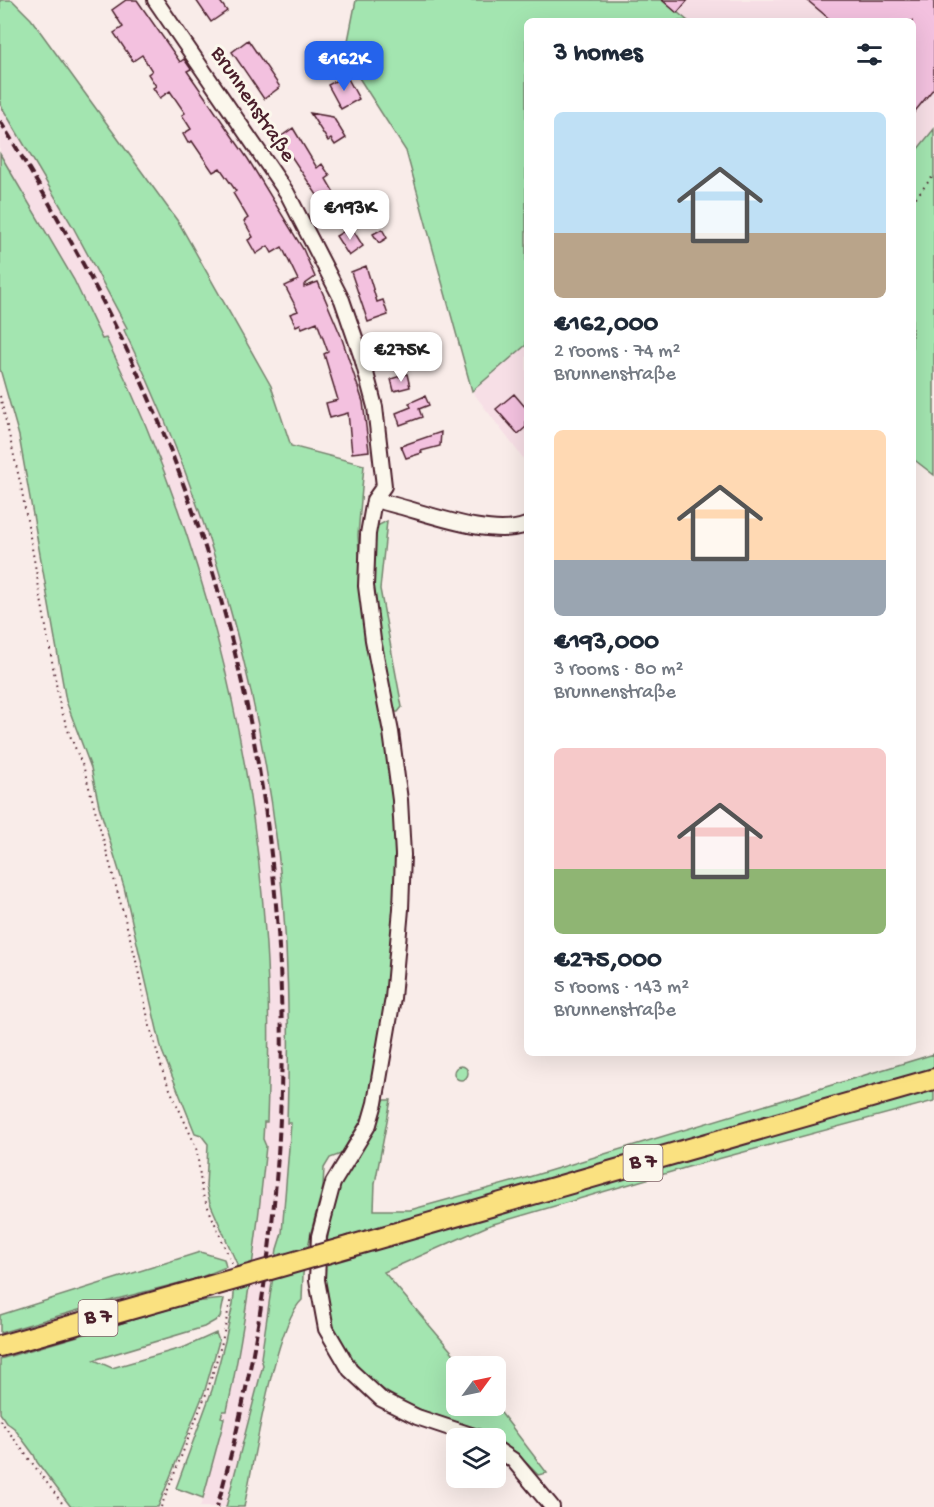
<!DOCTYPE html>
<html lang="en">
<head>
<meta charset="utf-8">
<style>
  body { margin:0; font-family:"Gochi Hand",sans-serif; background:#f2f2f3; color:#1f2937; height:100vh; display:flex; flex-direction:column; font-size:22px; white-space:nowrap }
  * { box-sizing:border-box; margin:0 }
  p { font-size:20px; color:#747a83 }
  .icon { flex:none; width:33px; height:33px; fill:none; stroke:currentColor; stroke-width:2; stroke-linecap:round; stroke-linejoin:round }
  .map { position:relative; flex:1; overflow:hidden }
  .panel { position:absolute; left:524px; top:18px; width:392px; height:1038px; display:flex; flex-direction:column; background:#fff; border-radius:9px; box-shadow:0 6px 24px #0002 }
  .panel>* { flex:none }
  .needle { width:39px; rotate:57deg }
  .tools { position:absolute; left:446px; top:1356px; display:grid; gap:12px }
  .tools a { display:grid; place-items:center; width:60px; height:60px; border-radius:9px; background:#fff; box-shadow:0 6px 24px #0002; font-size:30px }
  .price { position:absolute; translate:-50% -51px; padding:0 14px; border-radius:12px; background:#fff; color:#222; font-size:20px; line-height:39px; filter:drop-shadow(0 2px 3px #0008) }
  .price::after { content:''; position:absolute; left:50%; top:36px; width:18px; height:14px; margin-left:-9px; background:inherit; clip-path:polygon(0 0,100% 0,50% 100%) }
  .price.selected { background:#2563eb; color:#fff }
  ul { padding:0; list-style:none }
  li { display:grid; align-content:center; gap:12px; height:318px; padding:0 30px }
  li span { display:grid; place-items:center; height:186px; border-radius:9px; color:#555 }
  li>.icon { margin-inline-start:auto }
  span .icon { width:108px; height:108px; fill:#fffc; stroke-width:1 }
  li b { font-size:26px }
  h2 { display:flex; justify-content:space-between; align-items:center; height:72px; padding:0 30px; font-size:26px }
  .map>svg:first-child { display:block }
  .built { fill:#f7dfe6 }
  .green { fill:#a3e5b0; stroke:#76826e; stroke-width:1.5 }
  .building { fill:#f3c1df; stroke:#4a1f2b; stroke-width:1.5 }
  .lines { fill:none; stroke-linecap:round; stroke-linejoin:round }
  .minor-casing { stroke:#4a1f2b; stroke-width:18 }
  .highway-casing { stroke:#4a1f2b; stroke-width:24 }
  .path { stroke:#4a1f2b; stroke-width:2; stroke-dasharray:1.5 4.5; stroke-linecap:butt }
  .minor { stroke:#fbf7ec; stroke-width:14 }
  .highway { stroke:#fae180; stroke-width:20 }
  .rail { stroke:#4a1f2b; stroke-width:4; stroke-dasharray:9 4.5; stroke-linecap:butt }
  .highway-bridge-casing { stroke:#4a1f2b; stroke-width:24; stroke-linecap:butt }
  .highway-bridge { stroke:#fae180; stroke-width:20 }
  .labels { text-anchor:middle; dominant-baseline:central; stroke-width:6; stroke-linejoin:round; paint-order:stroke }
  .shield { fill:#fbf7ec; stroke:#7f6065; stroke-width:1.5 }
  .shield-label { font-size:21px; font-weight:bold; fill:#4a1f2b }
  .street-label { font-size:22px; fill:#4a1f2b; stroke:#fbf7ec }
</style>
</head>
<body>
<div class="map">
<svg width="934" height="1507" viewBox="0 0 934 1507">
  <rect width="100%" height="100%" fill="#f9ece9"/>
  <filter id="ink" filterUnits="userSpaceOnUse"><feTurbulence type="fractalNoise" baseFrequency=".0167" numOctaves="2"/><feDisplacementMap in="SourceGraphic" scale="12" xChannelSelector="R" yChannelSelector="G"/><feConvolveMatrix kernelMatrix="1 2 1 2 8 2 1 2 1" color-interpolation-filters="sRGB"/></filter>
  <g filter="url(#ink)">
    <path class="built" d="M662,0H934V129L912,156V21H688Z
      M0,104L73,227L107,289L197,471L289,831L290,1135L282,1233L277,1249L261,1358L263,1365L244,1507H200L203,1498L176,1488L212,1390L225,1341L233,1304L237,1264L95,325L49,237L0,154Z
      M526,345V462L472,391Z"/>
    <path class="green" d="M0,0H12L31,19L179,223L271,386L291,446L364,465L358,535L361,588L386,733L395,802L397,857L392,956L379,1052L369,1100L362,1119L341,1154L330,1158L324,1168L323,1187L311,1232L303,1274L302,1300C275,1324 253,1466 244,1507H226L263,1365L261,1358L277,1249L282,1233L291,1123H287C289,1064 289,1005 286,946C275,733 217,521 124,330L127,328L73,227L0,104Z
      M356,0H662L688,21H526V345L472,391L406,151L345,56Z
      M934,129V475L912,458V156Z
      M0,154L74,280L102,339L106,338C199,527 253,735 266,945C270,1004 269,1063 267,1122H264L263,1139L266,1146C257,1236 246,1324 227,1411H223L221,1417L224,1418L222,1428L203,1498L176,1488L212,1390L225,1341L233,1304L237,1264L210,1203L206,1187L208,1144L201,1135L195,1133L162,1051L124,887L99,806L91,768L66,701L19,436L0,369Z
      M387,521L380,589L402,707L398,712H392L370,587L371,529Z
      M934,1054V1101L688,1167L490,1225L384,1272L464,1366H456V1406L495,1405L547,1473L538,1475C521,1456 502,1440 477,1430C458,1421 437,1417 417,1408C360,1384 326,1338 323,1275C322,1261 327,1244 329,1230C332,1215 334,1199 339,1185C351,1156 372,1131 383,1100H391L375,1183L374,1210H410L519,1180Z
      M454 1073a7 7 0 1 1 14 0a7 7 0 1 1-14 0Z
      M200,1252L224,1259L226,1267L199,1278L113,1300L0,1333V1315Z
      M224,1299L220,1318L204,1327L94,1360L112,1368L185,1347L216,1333L219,1341L205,1390L158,1507H71L37,1462L34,1455L14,1428L6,1422L0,1413V1359L193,1302Z"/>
    <path class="building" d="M126,0H137L180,62L184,59L191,69L187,71L248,159L303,249L315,277L304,285V287L318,282L341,336L363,402L369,451L352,453L348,413L330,418L326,403L338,400L324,354L328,352L317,322L302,328L300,324L296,326L290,314L298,311L285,286L298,280L282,247L272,253L268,246L256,254L248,240L253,237L244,221L248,218L233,193L236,191L220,168L213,172L192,141L188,143L183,134L191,129L182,115L185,113L170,91L160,98L153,88L156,86L148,74L152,71L142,55L133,61L114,33L123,27L112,10Z
      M196,0H219L227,11L211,22Z
      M662,0H688L677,13Z
      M807,0H934V88L912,115V21H832Z
      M248,40L280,87L264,99L232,52Z
      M346,75L359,99L341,109L328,85Z
      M310,113L333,117L346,138L335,145L331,139L328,141Z
      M293,128L317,168L322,164L330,176L326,179L343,208L331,216L279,138Z
      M351,227L363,246L349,256L336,236Z
      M382,229L387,238L379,243L373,234Z
      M366,266L377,302L383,300L388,315L368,322L351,272Z
      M409,336L395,357L383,361L379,345Z
      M407,374L410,387L394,391L391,379Z
      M514,394L526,408V427L518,434L496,409Z
      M425,396L429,405L419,409L422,417L400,425L396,413L411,407L409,403Z
      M441,432L440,446L421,451L422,453L406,458L401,446Z"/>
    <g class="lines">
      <defs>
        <path id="minor" d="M155,0L287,193L342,300L362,358L375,407L384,486L374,500L368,534L366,586L373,640L391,732L400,800L403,855L401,909L393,998L375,1103L369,1124L333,1183L319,1236L317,1280L326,1329L350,1370L381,1399L417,1417L480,1438
          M374,500C416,508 488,540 526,525
          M495,1448L513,1460L552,1507"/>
        <path id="highway" d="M351,1246L934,1079
          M0,1346L197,1290"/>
      </defs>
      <use href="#minor" class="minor-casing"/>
      <use href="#highway" class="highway-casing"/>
      <path class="path" d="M912,202L934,175
        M0,396L21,486L60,706L69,733L84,769L135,956L149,1023L164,1076L193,1140L197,1151L202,1193L232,1264
        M0,1420L65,1507
        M161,1507L208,1389L222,1342L231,1297"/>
      <use href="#minor" class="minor"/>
      <use href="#highway" class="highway"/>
      <path class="rail" d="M0,121C69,233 132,347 178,470C304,803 313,1166 217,1507"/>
      <defs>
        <path id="highway-bridge" d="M197,1290L351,1246"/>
      </defs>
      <use href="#highway-bridge" class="highway-bridge-casing"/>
      <use href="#highway-bridge" class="highway-bridge"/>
    </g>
  </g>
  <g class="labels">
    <g class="shield">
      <rect x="623.5" y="1145" width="39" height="36" rx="4.5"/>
      <rect x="78.5" y="1300" width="39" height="36" rx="4.5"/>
    </g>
    <g class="shield-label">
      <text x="643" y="1163">B 7</text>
      <text x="98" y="1318">B 7</text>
    </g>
    <g class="street-label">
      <text transform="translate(252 105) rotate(56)">Brunnenstraße</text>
    </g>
  </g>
</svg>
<div class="tools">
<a><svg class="needle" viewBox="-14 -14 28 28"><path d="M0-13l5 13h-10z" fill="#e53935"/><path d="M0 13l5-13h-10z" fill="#747a83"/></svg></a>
<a><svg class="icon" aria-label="layers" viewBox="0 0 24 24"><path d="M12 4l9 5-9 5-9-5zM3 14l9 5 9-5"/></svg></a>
</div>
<b class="price selected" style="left:344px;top:92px">€162K</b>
<b class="price" style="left:350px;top:241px">€193K</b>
<b class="price" style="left:401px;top:383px">€275K</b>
<section class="panel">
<h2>3 homes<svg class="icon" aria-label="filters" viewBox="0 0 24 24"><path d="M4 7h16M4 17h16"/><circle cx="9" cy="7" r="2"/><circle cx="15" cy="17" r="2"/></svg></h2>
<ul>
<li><span style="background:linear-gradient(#bfe0f5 65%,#b9a48a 0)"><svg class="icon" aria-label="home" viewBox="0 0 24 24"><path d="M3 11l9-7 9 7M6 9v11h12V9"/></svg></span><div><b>€162,000</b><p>2 rooms · 74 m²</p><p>Brunnenstraße</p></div></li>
<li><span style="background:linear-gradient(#ffd9b3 70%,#9aa5b1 0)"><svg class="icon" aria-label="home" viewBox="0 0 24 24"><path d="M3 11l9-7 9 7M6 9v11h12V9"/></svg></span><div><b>€193,000</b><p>3 rooms · 80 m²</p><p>Brunnenstraße</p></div></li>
<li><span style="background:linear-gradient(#f6c9c9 65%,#8fb573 0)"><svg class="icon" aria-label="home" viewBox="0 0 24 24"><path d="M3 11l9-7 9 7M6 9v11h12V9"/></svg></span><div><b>€275,000</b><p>5 rooms · 143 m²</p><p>Brunnenstraße</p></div></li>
</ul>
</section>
</div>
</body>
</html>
